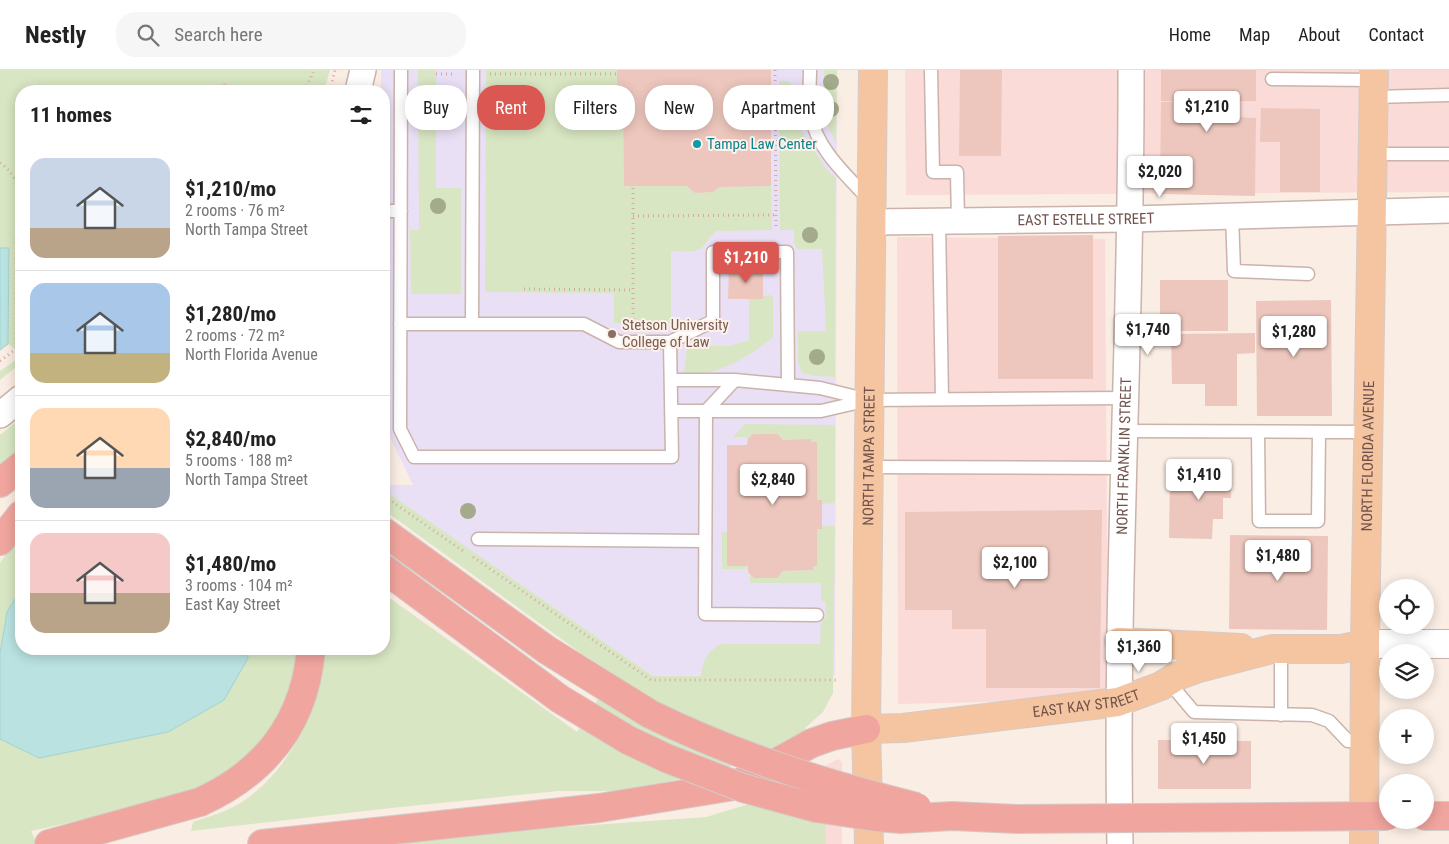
<!DOCTYPE html>
<html lang="en">
<head>
<meta charset="utf-8">
<style>
  body { margin:0; font-family:"Roboto Condensed",sans-serif; background:#f6f6f6; color:#222; height:100vh; display:flex; flex-direction:column; font-size:19px; white-space:nowrap }
  * { box-sizing:border-box; margin:0 }
  p { font-size:16px; color:#767676 }
  .icon { flex:none; width:28px; height:28px; fill:none; stroke:currentColor; stroke-width:2; stroke-linecap:round; stroke-linejoin:round }
  .map { position:relative; flex:1; overflow:hidden }
  .details { position:absolute; left:15px; top:15px; width:375px; height:570px; display:flex; flex-direction:column; background:#fff; border-radius:20px; box-shadow:0 2px 12px #0003 }
  .details>* { flex:none }
  .top-card { position:absolute; left:405px; top:15px; width:475px; height:45px; display:flex; gap:10px }
  .tools { position:absolute; left:1379px; top:509px; display:grid; gap:10px }
  .tools a { display:grid; place-items:center; width:55px; height:55px; border-radius:50%; background:#fff; box-shadow:0 2px 12px #0003; font-size:25px }
  .price { position:absolute; translate:-50% -42px; padding:0 11px; border-radius:5px; background:#fff; color:#222; font-size:16px; line-height:32px; filter:drop-shadow(0 1px 2px #0008) }
  .price::after { content:''; position:absolute; left:50%; top:30px; width:15px; height:11px; margin-left:-8px; background:inherit; clip-path:polygon(0 0,100% 0,50% 100%) }
  .price.current { background:#db5751; color:#fff }
  ul { padding:0; list-style:none }
  li { display:flex; align-items:center; gap:15px; height:125px; padding:0 15px }
  li+li { border-top:1px solid #e0e0e0 }
  li span { display:grid; place-items:center; flex:none; width:140px; height:100px; border-radius:15px; color:#555 }
  li>.icon { margin-inline-start:auto }
  span .icon { width:60px; height:60px; fill:#fffc; stroke-width:1 }
  li b { font-size:21px }
  h2 { display:flex; justify-content:space-between; align-items:center; height:60px; padding:0 15px; font-size:21px }
  .chip { padding:0 18px; border-radius:20px; background:#fff; box-shadow:0 2px 12px #0003; font-size:18px; line-height:45px }
  .chip.current { background:#db5751; color:#fff }
  header { display:flex; align-items:center; gap:30px; box-sizing:border-box; height:70px; padding:0 25px; background:#fff; border-bottom:1px solid #e0e0e0 }
  header strong { font-size:24px }
  nav { display:flex; gap:28px; margin-inline-start:auto; font-size:18px }
  .search { width:350px; height:45px; background:#f6f6f6; display:flex; align-items:center; gap:12px; box-sizing:border-box; padding:0 18px; border-radius:20px; color:#767676; font-size:19px }
  .map>svg:first-child { display:block }
  .commercial { fill:#fadbd7 }
  .education { fill:#eae0f6 }
  .green { fill:#d8e6c3 }
  .water { fill:#b9e2e0; stroke:#a0d3d1 }
  .building { fill:#edc7bd }
  .lines { fill:none; stroke-linecap:round; stroke-linejoin:round }
  .service-casing { stroke:#cab3aa; stroke-width:15 }
  .minor-casing { stroke:#cab3aa; stroke-width:28 }
  .tertiary-casing { stroke:#cab3aa; stroke-width:30 }
  .primary-casing { stroke:#d4cbc9; stroke-width:30 }
  .motorway-casing { stroke:#d4cbc9; stroke-width:30 }
  .path { stroke:#d2aaa0; stroke-width:3; stroke-dasharray:1 4; stroke-linecap:butt }
  .service { stroke:#fff; stroke-width:12 }
  .minor { stroke:#fff; stroke-width:25 }
  .tertiary { stroke:#fff; stroke-width:28 }
  .primary { stroke:#f4c5a0; stroke-width:28 }
  .motorway { stroke:#f0a59e; stroke-width:28 }
  .motorway-bridge-casing { stroke:#d4cbc9; stroke-width:30; stroke-linecap:butt }
  .motorway-bridge { stroke:#f0a59e; stroke-width:28 }
  .tree { fill:#a3ab8c }
  .culture-dot { fill:#0f9aa8; stroke:#fdf1e9; stroke-width:2 }
  .education-dot { fill:#8d6e63; stroke:#fdf1e9; stroke-width:2 }
  .labels { text-anchor:middle; dominant-baseline:central; stroke-width:4; stroke-linejoin:round; paint-order:stroke }
  .culture-label { font-size:15px; fill:#0d838f; stroke:#fdf1e9; text-anchor:start }
  .street-label { font-size:15px; fill:#70524b; stroke:#fdf1e9 }
  .education-label { font-size:15px; fill:#785e54; stroke:#fdf1e9; text-anchor:start }
</style>
</head>
<body>
<header>
<strong>Nestly</strong>
<div class="search"><svg class="icon" aria-label="search" viewBox="0 0 24 24"><circle cx="10" cy="10" r="6"/><path d="M15 15l6 6"/></svg>Search here</div>
<nav><a>Home</a><a>Map</a><a>About</a><a>Contact</a></nav>
</header>
<div class="map">
<svg width="1449" height="774" viewBox="0 0 1449 774">
  <rect width="100%" height="100%" fill="#faede3"/>
  <path class="commercial" d="M905,0H1449V122L906,125Z
    M897,167L1105,169L1108,629L898,634Z
    M838,689L842,692V774H826L825,696Z"/>
  <path class="education" d="M381,0H837L835,605L653,606L389,424V415H413L389,365V176L384,167V21H381Z"/>
  <path class="green" d="M0,0H330L324,21H21V283L8,274L9,178H0Z
    M418,0H436V118H461V224H411L410,160H419Z
    M486,0H617V33H623L624,116H687L695,123L713,122L720,117L771,116L772,160L717,161C711,165 710,167 706,173C699,185 682,181 671,181V254L614,253V223L485,222Z
    M824,0H837L836,74L827,54Z
    M779,11H787L797,18L800,59L827,100L836,108L835,307L814,306L802,303L798,292V261H826L822,179H797L794,173V160H780Z
    M770,225L773,227V267C756,283 708,312 684,302L687,279L696,276H729L749,270V229H763V226Z
    M17,289L21,293L0,310V301Z
    M21,348V390L0,407V365Z
    M745,354L835,355V433L822,434L817,430V372H811V369L783,370L778,364H753L748,369L745,367H733Z
    M384,420L653,606H701C702,591 708,581 721,574H820L821,552L826,547V532L821,530V513H750V504L777,508L783,501L813,500V496L817,495V459H821L822,456H835L833,623L823,642L805,658L810,664L779,681L722,699L663,713L613,721H558L391,738L191,761L193,752C211,746 229,741 245,730C294,695 319,637 323,579H384V524L577,662L614,604L582,584L384,440Z
    M21,462V519L7,542L0,583V493Z
    M722,462H727L748,499H722Z
    M247,579H297V583L288,627L269,666L239,697L208,717L158,733L31,761L37,774H0V669L39,688L168,662L248,588Z
    M825,696L826,774H387L550,758L706,747L749,734Z"/>
  <path class="water" d="M0,178H9L8,274L0,280Z
    M21,519V579H247L248,588L224,630L168,662L39,688L0,669V583L7,542Z"/>
  <path class="building" d="M617,0H771V116L720,117L713,122L695,123L687,116H624L623,33H617Z
    M960,0H1002L1001,86H959Z
    M1161,0H1256V31H1239L1238,47L1256,48L1255,126L1160,124L1161,32H1205L1161,31Z
    M225,13L235,21H213V18Z
    M1261,38L1320,39V122H1280V72H1260Z
    M1093,165V309H998V166Z
    M729,199H763V229H728Z
    M1160,210H1228V261H1160Z
    M1331,230L1332,346H1257L1256,231Z
    M1255,263V283L1237,284V336H1205V314H1172L1171,264Z
    M753,364H778L783,370L811,369V372H817V430H822V459H817V496H813V500L783,501L777,508H754L748,502V496H727V375H747L748,369Z
    M1211,390L1232,391L1231,428H1223V449H1213L1212,469L1169,468L1170,405H1211Z
    M1102,440L1100,618H986V559H952V540H905V442Z
    M1230,465L1328,466L1327,560L1229,559Z
    M1158,670L1251,671V719H1158Z"/>
  <g class="lines">
    <defs>
      <path id="service" d="M810,0C810,15 808,32 811,46C817,80 847,105 869,130
        M931,0L933,102H957L958,151
        M1272,9L1374,10
        M1374,27L1449,25
        M1374,84H1449
        M384,141H401
        M1232,145L1234,201L1308,204
        M939,151L942,329
        M400,254H584L619,272H670L672,387H414L400,359L401,0
        M472,254L473,0
        M670,272L713,251V182H787L788,314
        M671,310H735L820,318L869,330L821,341H671
        M735,310L706,341L705,544L817,545
        M869,330L1126,328
        M1125,361L1369,362
        M1258,362L1259,451H1318L1319,362
        M869,397L1124,398
        M478,469L705,471
        M1281,579V645
        M1168,611L1194,642L1312,645L1329,651L1348,671H1365"/>
      <g id="minor">
        <path d="M358,21L363,0"/>
        <path id="s1" d="M872,152L1131,149L1449,140"/>
        <path d="M0,345L21,328"/>
        <path id="s2" d="M1120,774C1115,516 1132,258 1131,0"/>
      </g>
      <path id="tertiary" d="M1365,574H1449"/>
      <g id="primary">
        <path d="M1119,572L1241,578"/>
        <path id="s3" d="M866,659L903,658L1118,632L1161,616L1177,606L1199,598L1272,579H1341L1365,574"/>
        <path id="s4" d="M869,774L866,659L873,0"/>
        <path id="s5" d="M1364,774L1365,574L1374,0"/>
      </g>
      <path id="motorway" d="M0,413L21,396
        M384,462L547,580L650,644
        M0,471L21,445
        M384,499L560,629L628,670
        M1425,746H1449
        M49,774L200,732C266,702 305,652 311,579
        M262,774L599,738L734,716L812,673L832,666L866,659"/>
    </defs>
    <use href="#service" class="service-casing"/>
    <use href="#minor" class="minor-casing"/>
    <use href="#tertiary" class="tertiary-casing"/>
    <use href="#primary" class="primary-casing"/>
    <use href="#motorway" class="motorway-casing"/>
    <path class="path" d="M775,0L776,160
      M436,4H455
      M490,4H617
      M305,21L313,2
      M330,21L335,0
      M0,93C13,101 17,113 21,127
      M633,146L776,145
      M524,219L633,220
      M633,254V116
      M16,279L21,285
      M0,291L16,279V165L21,150
      M384,426L463,481
      M473,487L651,610H839"/>
    <use href="#service" class="service"/>
    <use href="#minor" class="minor"/>
    <use href="#tertiary" class="tertiary"/>
    <use href="#primary" class="primary"/>
    <use href="#motorway" class="motorway"/>
    <defs>
      <path id="motorway-bridge" d="M650,644C738,687 822,713 917,737
        M628,670L666,688L743,718L816,738L876,747L901,749L952,746L1017,749L1388,746"/>
    </defs>
    <use href="#motorway-bridge" class="motorway-bridge-casing"/>
    <use href="#motorway-bridge" class="motorway-bridge"/>
  </g>
  <g class="tree">
    <circle cx="831" cy="12" r="8"/>
    <circle cx="786" cy="24" r="8"/>
    <circle cx="831" cy="39" r="8"/>
    <circle cx="438" cy="136" r="8"/>
    <circle cx="810" cy="165" r="8"/>
    <circle cx="817" cy="287" r="8"/>
    <circle cx="468" cy="441" r="8"/>
  </g>
  <circle class="culture-dot" cx="697" cy="74" r="5"/>
  <circle class="education-dot" cx="612" cy="264" r="5"/>
  <g class="labels">
    <g class="culture-label">
      <text x="707" y="74">Tampa Law Center</text>
    </g>
    <g class="street-label">
      <text stroke="none"><textPath href="#s1" startOffset="214">EAST ESTELLE STREET</textPath></text>
      <text stroke="none"><textPath href="#s4" startOffset="388">NORTH TAMPA STREET</textPath></text>
      <text stroke="none"><textPath href="#s2" startOffset="388">NORTH FRANKLIN STREET</textPath></text>
      <text stroke="none"><textPath href="#s5" startOffset="388">NORTH FLORIDA AVENUE</textPath></text>
      <text stroke="none"><textPath href="#s3" startOffset="222">EAST KAY STREET</textPath></text>
    </g>
    <g class="education-label">
      <text x="622" y="255">Stetson University<tspan x="622" dy="17">College of Law</tspan></text>
    </g>
  </g>
</svg>
<div class="tools">
<a><svg class="icon" aria-label="locate" viewBox="0 0 24 24"><circle cx="12" cy="12" r="6"/><path d="M12 2v4M12 18v4M2 12h4M18 12h4"/></svg></a>
<a><svg class="icon" aria-label="layers" viewBox="0 0 24 24"><path d="M12 4l9 5-9 5-9-5zM3 14l9 5 9-5"/></svg></a>
<a>+</a>
<a>−</a>
</div>
<b class="price" style="left:1207px;top:63px">$1,210</b>
<b class="price" style="left:1160px;top:128px">$2,020</b>
<b class="price current" style="left:746px;top:214px">$1,210</b>
<b class="price" style="left:1148px;top:286px">$1,740</b>
<b class="price" style="left:1294px;top:288px">$1,280</b>
<b class="price" style="left:1199px;top:431px">$1,410</b>
<b class="price" style="left:773px;top:436px">$2,840</b>
<b class="price" style="left:1278px;top:512px">$1,480</b>
<b class="price" style="left:1015px;top:519px">$2,100</b>
<b class="price" style="left:1139px;top:603px">$1,360</b>
<b class="price" style="left:1204px;top:695px">$1,450</b>
<div class="top-card">
<a class="chip">Buy</a>
<a class="chip current">Rent</a>
<a class="chip">Filters</a>
<a class="chip">New</a>
<a class="chip">Apartment</a>
</div>
<section class="details">
<h2>11 homes<svg class="icon" aria-label="filters" viewBox="0 0 24 24"><path d="M4 7h16M4 17h16"/><circle cx="9" cy="7" r="2"/><circle cx="15" cy="17" r="2"/></svg></h2>
<ul>
<li><span style="background:linear-gradient(#c9d6e8 70%,#b9a48a 0)"><svg class="icon" aria-label="home" viewBox="0 0 24 24"><path d="M3 11l9-7 9 7M6 9v11h12V9"/></svg></span><div><b>$1,210/mo</b><p>2 rooms · 76 m²</p><p>North Tampa Street</p></div></li>
<li><span style="background:linear-gradient(#a9c7e8 70%,#c2b280 0)"><svg class="icon" aria-label="home" viewBox="0 0 24 24"><path d="M3 11l9-7 9 7M6 9v11h12V9"/></svg></span><div><b>$1,280/mo</b><p>2 rooms · 72 m²</p><p>North Florida Avenue</p></div></li>
<li><span style="background:linear-gradient(#ffd9b3 60%,#9aa5b1 0)"><svg class="icon" aria-label="home" viewBox="0 0 24 24"><path d="M3 11l9-7 9 7M6 9v11h12V9"/></svg></span><div><b>$2,840/mo</b><p>5 rooms · 188 m²</p><p>North Tampa Street</p></div></li>
<li><span style="background:linear-gradient(#f6c9c9 60%,#b9a48a 0)"><svg class="icon" aria-label="home" viewBox="0 0 24 24"><path d="M3 11l9-7 9 7M6 9v11h12V9"/></svg></span><div><b>$1,480/mo</b><p>3 rooms · 104 m²</p><p>East Kay Street</p></div></li>
</ul>
</section>
</div>
</body>
</html>
